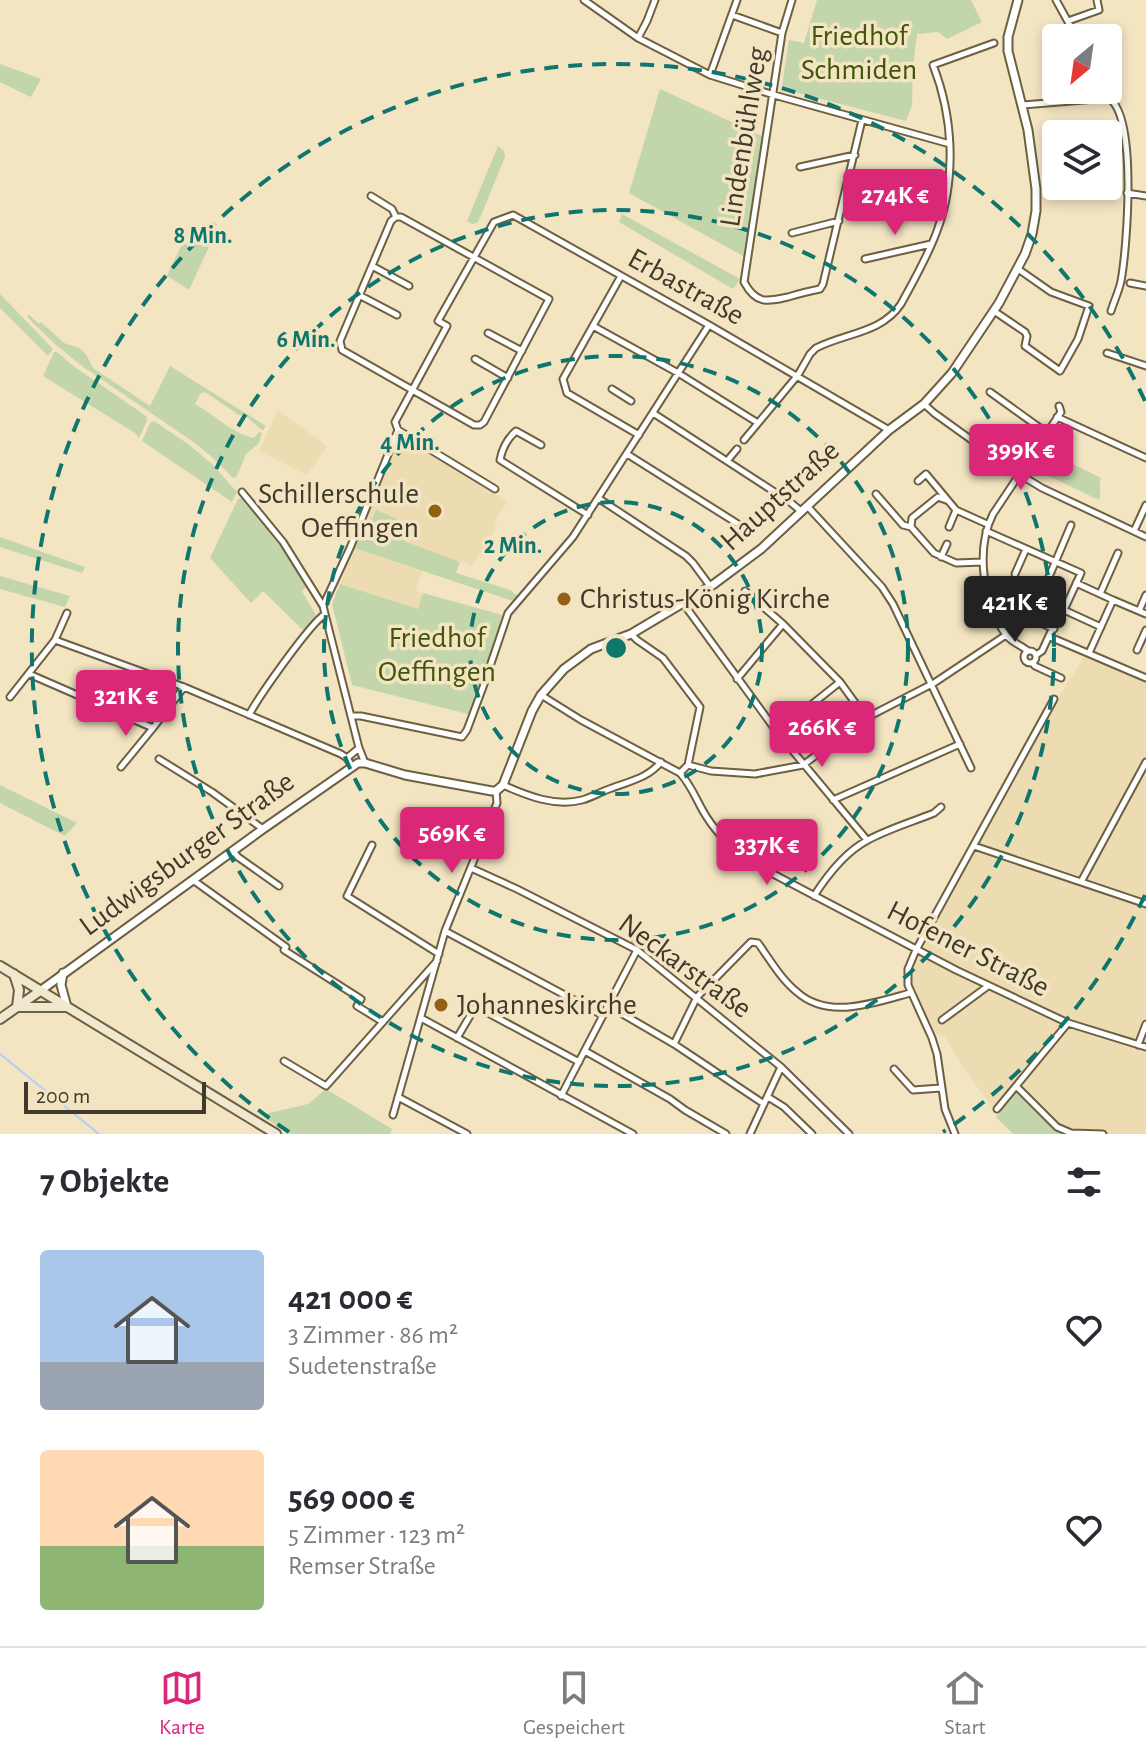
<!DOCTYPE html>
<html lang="de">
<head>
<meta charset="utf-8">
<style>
  body { margin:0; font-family:"Alegreya Sans",sans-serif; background:#f7f7f7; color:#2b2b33; height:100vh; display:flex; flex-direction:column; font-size:30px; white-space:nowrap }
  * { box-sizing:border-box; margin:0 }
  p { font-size:26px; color:#7c7c81 }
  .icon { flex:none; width:44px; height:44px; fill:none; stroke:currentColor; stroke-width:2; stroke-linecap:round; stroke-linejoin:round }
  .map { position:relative; height:1134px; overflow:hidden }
  .sheet { display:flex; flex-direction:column; background:#fff; flex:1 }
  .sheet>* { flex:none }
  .needle { width:52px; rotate:209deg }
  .buttons { position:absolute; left:1042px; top:24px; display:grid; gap:16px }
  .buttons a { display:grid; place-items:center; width:80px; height:80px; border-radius:8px; background:#fff; box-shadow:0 4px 12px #0003; font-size:40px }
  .scale { position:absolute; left:24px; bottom:20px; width:182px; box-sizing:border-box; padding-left:8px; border:4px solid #403a2d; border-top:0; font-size:22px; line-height:28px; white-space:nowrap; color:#403a2d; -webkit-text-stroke:6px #f3e4c2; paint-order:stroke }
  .price { position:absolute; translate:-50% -68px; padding:0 18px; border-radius:8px; background:#db2777; color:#fff; font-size:26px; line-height:52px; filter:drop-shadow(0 2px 4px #0008) }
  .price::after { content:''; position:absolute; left:50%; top:48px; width:24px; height:18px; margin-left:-12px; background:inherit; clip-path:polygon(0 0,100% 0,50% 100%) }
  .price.selected { background:#222; color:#fff }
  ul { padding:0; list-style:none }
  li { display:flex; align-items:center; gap:24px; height:200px; padding:0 40px }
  li span { display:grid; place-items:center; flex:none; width:224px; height:160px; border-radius:8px; color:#555 }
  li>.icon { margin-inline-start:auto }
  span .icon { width:96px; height:96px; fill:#fffc; stroke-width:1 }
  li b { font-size:34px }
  h2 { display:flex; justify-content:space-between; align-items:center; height:96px; padding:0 40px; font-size:34px }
  .tabs { display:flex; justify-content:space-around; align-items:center; height:112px; border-top:2px solid #e1e1e2; background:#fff; font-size:22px; color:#7c7c81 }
  .tabs a { display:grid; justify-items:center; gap:4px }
  .tabs .selected { color:#db2777 }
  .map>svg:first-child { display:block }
  .built { fill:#eddcb2 }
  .green { fill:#c3d5ab }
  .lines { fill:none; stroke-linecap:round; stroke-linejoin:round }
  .stream { stroke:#b1cffc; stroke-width:2 }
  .minor-casing { stroke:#6c6041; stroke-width:9 }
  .tertiary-casing { stroke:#6c6041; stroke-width:11 }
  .secondary-casing { stroke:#6c6041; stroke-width:12 }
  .minor { stroke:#fff; stroke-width:5 }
  .tertiary { stroke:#fff; stroke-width:7 }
  .secondary { stroke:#f1e8d0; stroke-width:8 }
  .ring { fill:none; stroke:#0f766e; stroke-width:4; stroke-dasharray:14 10 }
  .poi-dot { fill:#946014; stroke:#f3e4c2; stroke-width:3 }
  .labels { text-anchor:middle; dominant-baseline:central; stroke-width:7; stroke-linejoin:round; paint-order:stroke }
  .park-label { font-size:30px; fill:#3f560b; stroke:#f3e4c2 }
  .street-label { font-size:30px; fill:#403a2d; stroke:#f3e4c2 }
  .poi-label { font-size:30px; fill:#403a2d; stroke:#f3e4c2; text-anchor:start }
  .centre { fill:#0f766e; stroke:#f3e4c2; stroke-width:4 }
  .ring-label { font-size:24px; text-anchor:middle; font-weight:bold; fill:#0f766e; stroke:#f3e4c2; stroke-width:7; stroke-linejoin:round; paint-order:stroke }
</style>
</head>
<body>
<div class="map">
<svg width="1146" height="1134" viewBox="0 0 1146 1134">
  <rect width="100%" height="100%" fill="#f3e4c2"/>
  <path class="built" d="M278,410L327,446L307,475L259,451Z
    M404,439L507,501L495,520V523L497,526L472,566L363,526L394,453Z
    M354,548L422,571L416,591L423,593L418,609L340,584Z
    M1086,654L1146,680V1134H1062L1016,1090L996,1113L966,1071L944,1036L936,1034L912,988L913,969L924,945L1048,714Z"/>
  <path class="green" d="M817,0H971L982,22L947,39L938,32L917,34L913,67L912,105L906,121L798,93L782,86L789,40L804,43Z
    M0,64L41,79L31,97L0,82Z
    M660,89L764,137L745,257L629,193Z
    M498,146L504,151L505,157L480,218L477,223L472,224L467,221Z
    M622,214L740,279L733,289L619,222Z
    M190,227L202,233L205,229L215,234L189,290L167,276Z
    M0,294L53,349L48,356L0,308Z
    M28,314L39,324L41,322L64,343L79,348L86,354L93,368L150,406L170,366L266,426L263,430C254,426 251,416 239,415L205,392L201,393L195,404C215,415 231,433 254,438L259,432L262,433L259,443L246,454L237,476L233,478L211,456L192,441L82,366L56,345L28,318Z
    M54,352H57L72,365L146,416L147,421L139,438L135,433L43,376Z
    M154,421L188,444L213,465L237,492L232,502L142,441L150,423Z
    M1046,451L1101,478C1098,485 1102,492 1099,500L1034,469Z
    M238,499H242L290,558L306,587L302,591L317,617L305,632L263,591L251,603L210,558Z
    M376,510L410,524L404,541L460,562L456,573L510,590L518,596L513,601L354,548L363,526L376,531L369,527Z
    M0,537L85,567L82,573L0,547Z
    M0,576L70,596L65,607L0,589Z
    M340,584L418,609L423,593L502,615L481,685L468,714L352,685L332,604Z
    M0,785L77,823L65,836L0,803Z
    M326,1089L392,1129L390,1134H291L265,1118L269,1113L308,1104Z
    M1016,1091L1061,1134H1013L996,1117Z"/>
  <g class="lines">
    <path class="stream" d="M0,1054L99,1134"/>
    <defs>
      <path id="minor" d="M584,0L638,38L710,75L774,95L950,144
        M792,0L782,33L744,282C756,304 766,302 788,297C798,294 809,291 820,289L823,284L862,120
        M1056,0L1077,38
        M732,15L782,33
        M1068,21L1099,10L1097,0
        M638,38L647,21L655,0
        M710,75L737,0
        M1023,105L1108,98C1138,113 1127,249 1121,281C1119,291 1114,301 1111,311
        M800,167L855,155
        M885,191L948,177
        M1127,193L1146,196
        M371,196L392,209L396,217
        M396,217H401L549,299L484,422L480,425H474L342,350L340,341L391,221Z
        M792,233L839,221
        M865,259L931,244
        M372,266L409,286
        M621,276L563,379L567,393L639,435
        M1130,283L1146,286
        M359,295L397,315
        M994,311L1025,332L1027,336L1025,346L1060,371L1078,339L1089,306L1051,292L1018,269
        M593,326L678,373L758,423
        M488,333L522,351
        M1107,353L1146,366
        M475,359L508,378
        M612,389L631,401
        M990,392L1047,433
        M924,404L934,413L1019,474L1042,488L1146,537
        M653,413L790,502L802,512
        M1057,417L1146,458
        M398,430L495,489
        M744,440L798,375L810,354L816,348C845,333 882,333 901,304C914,280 928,256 937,231C957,178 953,116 933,65L994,43
        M541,445L516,431C508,438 502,449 500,460L588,515
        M627,454L746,529
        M727,461L737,449
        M918,481L926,474L956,510L987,524
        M242,492L283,542L323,606L359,748L365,763
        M876,494L903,525L911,527L934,553L956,563L983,562
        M598,498L686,556L693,563L710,586
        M808,507L882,587L893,604L971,768
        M911,527L912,518L938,497L946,500
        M949,527L956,510
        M986,531L1081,573L1064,610L1060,612L1042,651L1036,655
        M1134,531L1146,505
        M941,557L947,544
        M1015,574L1026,549
        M1076,583L1113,600L1089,653
        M745,591L783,624L840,682L866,718
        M1043,591L1071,525
        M1100,594L1118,553
        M1113,600L1146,614
        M683,603L777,732L867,840
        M323,606L350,548L398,430L395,422L447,326L438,321L494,222L513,215L709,325L889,430
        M1064,610L1101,627
        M1139,611L1146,595
        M1021,614L1054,629
        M631,634L637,640L663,658L700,707L688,765
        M1050,637L1146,678
        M55,640L184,687L341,754L347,758L352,766
        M1137,650L1146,630
        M1024 657a6 6 0 1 1 12 0a6 6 0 1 1-12 0Z
        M1028,651C1021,645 1013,643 1007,636C983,605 975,550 993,514L1061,412L1059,406
        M1033,663L1035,666L1061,678
        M29,674L153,728L184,687
        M737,679L783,624
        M934,683L1006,635
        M541,695L581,720L680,773C692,786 697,802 706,816C719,837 736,851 756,865L956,970L1068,1023L1146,1047
        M10,697L55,640L67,613
        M249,715C259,696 309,625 325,614
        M352,716H361L462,737L467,730L483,687L508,613L573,537L709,325
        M777,732L840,682
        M347,758L359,748
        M159,759L212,792L263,829
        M121,767L153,728
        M680,773L688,765L711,771L755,774L803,765L866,718L930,685
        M503,785C528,796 555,807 582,800C593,797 602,791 612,788C630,781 648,778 661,762
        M833,800L960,744
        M372,845L347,896L439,954
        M974,846L1146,904
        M233,851L238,857L279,886
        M471,868L517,889L637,950L781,1067L849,1134
        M193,880L286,947
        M1081,882L1146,762
        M814,896C828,874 845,852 868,840C888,829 912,822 934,813L941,807
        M445,931L602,1015
        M284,950L361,999L357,1006L383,1022
        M607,1005L674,1044L764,1104
        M421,1018L633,1134
        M942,1020L988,986
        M457,1038L474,1009L477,1007L579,1062
        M674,1044L697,997L751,942L758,943C770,960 781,979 797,992C828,1020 874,1003 910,993
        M1138,1045L1146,1024
        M585,1051L670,1099L685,1110L726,1134
        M284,1061L326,1086L437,961
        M894,1069L913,1090L941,1088
        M1017,1087L1057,1127L1071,1133L1103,1134
        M561,1096L637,950
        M398,1097L467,1134
        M768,1097L784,1107L812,1134
        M997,1109L1068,1023
        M393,1115L445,931L497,803L496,791
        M750,1134L781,1067
        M955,1134L945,1109L937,1054L932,1038L908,985V969L916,950L1054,699"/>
      <path id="tertiary" d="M63,973L61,985L67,1007
        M40,991L263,829L358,763H365L405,775L492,791H496L503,785L532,711L541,695L564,669L591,649L631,634L683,603L714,584L761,549L889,430L924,404L952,373L999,303L1025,254L1032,234L1036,211V189L1028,130L1008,51V37L1018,0"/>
      <path id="secondary" d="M0,966L276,1134
        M14,974L19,990L17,1007
        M17,1007H67
        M0,1019L40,991"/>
    </defs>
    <use href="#minor" class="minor-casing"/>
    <use href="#tertiary" class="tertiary-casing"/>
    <use href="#secondary" class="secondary-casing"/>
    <use href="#minor" class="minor"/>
    <use href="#tertiary" class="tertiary"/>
    <use href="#secondary" class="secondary"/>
  </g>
  <g class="ring">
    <circle cx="616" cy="648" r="146"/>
    <circle cx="616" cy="648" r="292"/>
    <circle cx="616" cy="648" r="438"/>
    <path d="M1145 895A584 584 0 0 1 943 1132M289 1132A584 584 0 1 1 1145 401"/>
  </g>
  <g class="poi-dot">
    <circle cx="435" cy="511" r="8"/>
    <circle cx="564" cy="599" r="8"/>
    <circle cx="441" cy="1005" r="8"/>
  </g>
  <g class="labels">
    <g class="park-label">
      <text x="859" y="36">Friedhof<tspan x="859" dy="34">Schmiden</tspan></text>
      <text x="437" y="638">Friedhof<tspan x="437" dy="34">Oeffingen</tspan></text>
    </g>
    <g class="street-label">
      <text transform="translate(744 137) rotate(-81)">Lindenbühlweg</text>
      <text transform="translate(686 287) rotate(29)">Erbastraße</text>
      <text transform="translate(780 496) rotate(-42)">Hauptstraße</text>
      <text transform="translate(187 854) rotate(-36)">Ludwigsburger Straße</text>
      <text transform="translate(968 949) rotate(27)">Hofener Straße</text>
      <text transform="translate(685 966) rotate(36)">Neckarstraße</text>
    </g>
    <g class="poi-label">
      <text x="419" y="494" text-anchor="end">Schillerschule<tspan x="419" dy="34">Oeffingen</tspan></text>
      <text x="580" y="599">Christus-König Kirche</text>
      <text x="457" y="1005">Johanneskirche</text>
    </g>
  </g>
  <circle cx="616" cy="648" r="12" class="centre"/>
  <g class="ring-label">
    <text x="203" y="243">8 Min.</text>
    <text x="306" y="347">6 Min.</text>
    <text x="410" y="450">4 Min.</text>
    <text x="513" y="553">2 Min.</text>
  </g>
</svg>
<div class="buttons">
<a><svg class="needle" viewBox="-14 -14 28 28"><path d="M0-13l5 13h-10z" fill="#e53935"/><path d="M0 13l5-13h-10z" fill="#7c7c81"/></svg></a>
<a><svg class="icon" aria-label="layers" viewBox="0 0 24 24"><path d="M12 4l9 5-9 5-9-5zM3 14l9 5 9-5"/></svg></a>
</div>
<div class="scale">200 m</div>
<b class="price" style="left:895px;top:237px">274K €</b>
<b class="price" style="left:1021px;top:492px">399K €</b>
<b class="price selected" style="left:1015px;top:644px">421K €</b>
<b class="price" style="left:126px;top:738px">321K €</b>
<b class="price" style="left:822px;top:769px">266K €</b>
<b class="price" style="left:452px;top:875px">569K €</b>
<b class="price" style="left:767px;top:887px">337K €</b>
</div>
<section class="sheet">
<h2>7 Objekte<svg class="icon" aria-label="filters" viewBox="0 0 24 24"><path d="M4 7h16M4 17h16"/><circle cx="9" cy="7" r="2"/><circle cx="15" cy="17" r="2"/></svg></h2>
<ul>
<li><span style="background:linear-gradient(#a9c7e8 70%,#9aa5b1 0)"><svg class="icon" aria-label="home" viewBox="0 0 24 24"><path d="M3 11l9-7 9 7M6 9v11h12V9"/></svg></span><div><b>421 000 €</b><p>3 Zimmer · 86 m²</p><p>Sudetenstraße</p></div><svg class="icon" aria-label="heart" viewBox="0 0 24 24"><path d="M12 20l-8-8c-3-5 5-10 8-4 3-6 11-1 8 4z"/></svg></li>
<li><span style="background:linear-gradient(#ffd9b3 60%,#8fb573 0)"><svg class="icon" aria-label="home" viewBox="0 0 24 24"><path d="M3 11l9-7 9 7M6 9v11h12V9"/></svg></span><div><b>569 000 €</b><p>5 Zimmer · 123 m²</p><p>Remser Straße</p></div><svg class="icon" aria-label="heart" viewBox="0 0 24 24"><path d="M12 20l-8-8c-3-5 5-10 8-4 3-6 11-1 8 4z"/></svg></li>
</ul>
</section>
<nav class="tabs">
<a class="selected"><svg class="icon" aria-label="map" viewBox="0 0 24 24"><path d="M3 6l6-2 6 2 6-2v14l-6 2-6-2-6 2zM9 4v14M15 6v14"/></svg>Karte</a>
<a><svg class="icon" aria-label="saved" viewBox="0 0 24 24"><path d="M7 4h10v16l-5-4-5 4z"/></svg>Gespeichert</a>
<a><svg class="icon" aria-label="home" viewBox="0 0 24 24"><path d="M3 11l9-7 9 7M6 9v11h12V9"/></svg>Start</a>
</nav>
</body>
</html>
